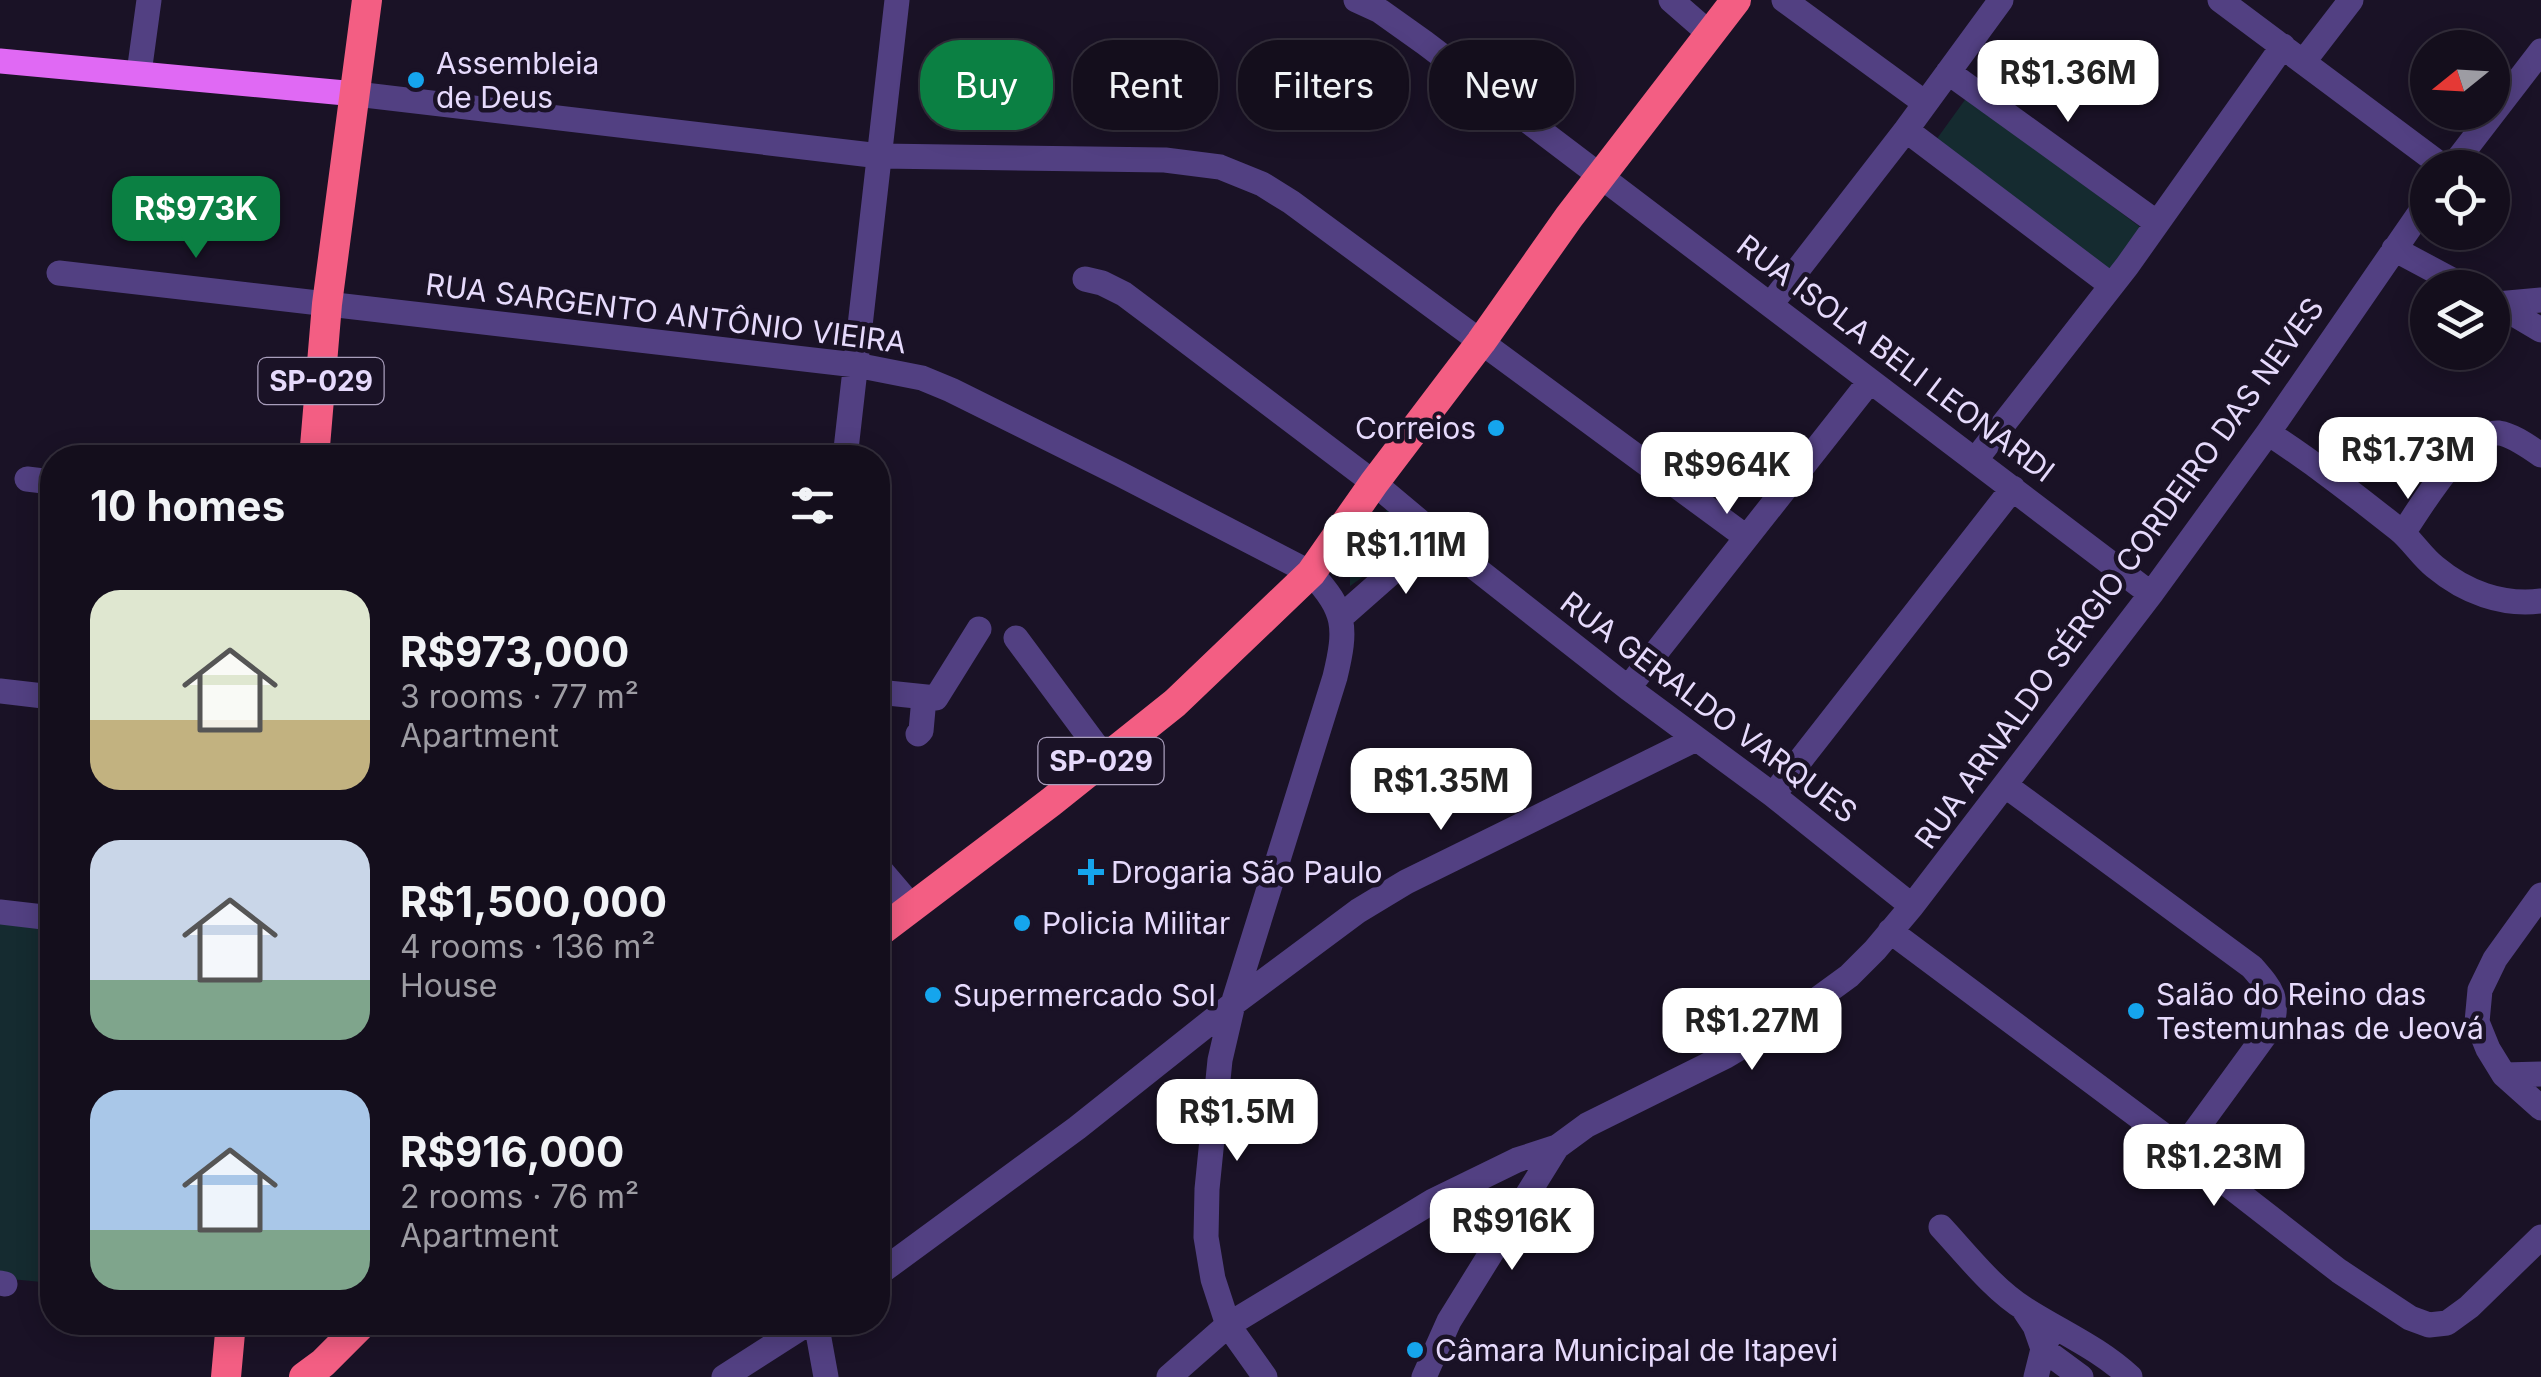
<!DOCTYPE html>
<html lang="en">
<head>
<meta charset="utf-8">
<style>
  body { margin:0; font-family:Inter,sans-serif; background:#211c29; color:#f1f3f6; height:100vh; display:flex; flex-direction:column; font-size:38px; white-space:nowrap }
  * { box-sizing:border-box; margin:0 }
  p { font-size:32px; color:#9d9ca3 }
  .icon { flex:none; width:55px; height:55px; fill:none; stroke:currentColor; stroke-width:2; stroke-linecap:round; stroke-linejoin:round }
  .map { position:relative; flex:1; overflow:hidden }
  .panel { position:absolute; left:40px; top:445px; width:850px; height:890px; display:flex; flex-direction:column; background:#140e1c; border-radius:40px; box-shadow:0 5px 25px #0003,0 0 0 2px #332e3b }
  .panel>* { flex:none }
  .banner { position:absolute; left:920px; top:40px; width:950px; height:90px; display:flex; gap:20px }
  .needle { width:65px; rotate:252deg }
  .controls { position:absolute; left:2410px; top:30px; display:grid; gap:20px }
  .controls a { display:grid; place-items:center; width:100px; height:100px; border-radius:50%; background:#140e1c; box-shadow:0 5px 25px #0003,0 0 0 2px #332e3b; font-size:50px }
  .price { position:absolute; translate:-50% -85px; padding:0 22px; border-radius:20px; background:#fff; color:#222; font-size:32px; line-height:65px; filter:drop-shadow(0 2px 5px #0008) }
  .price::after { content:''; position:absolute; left:50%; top:60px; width:30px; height:22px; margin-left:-15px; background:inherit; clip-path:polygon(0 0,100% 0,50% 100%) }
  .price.selected { background:#0b8043; color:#fff }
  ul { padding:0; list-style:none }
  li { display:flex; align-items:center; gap:30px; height:250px; padding:0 50px }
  li span { display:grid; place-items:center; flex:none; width:280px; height:200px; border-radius:30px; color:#555 }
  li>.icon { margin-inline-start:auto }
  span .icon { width:120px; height:120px; fill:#fffc; stroke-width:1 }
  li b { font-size:42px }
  h2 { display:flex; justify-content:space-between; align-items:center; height:120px; padding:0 50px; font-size:42px }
  .chip { padding:0 35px; border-radius:40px; background:#140e1c; box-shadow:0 5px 25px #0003,0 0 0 2px #332e3b; font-size:35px; line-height:90px }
  .chip.selected { background:#0b8043; color:#fff }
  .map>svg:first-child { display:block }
  .green { fill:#152b30 }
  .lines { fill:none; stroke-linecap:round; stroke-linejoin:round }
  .minor { stroke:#524082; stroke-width:25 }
  .major { stroke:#e069f4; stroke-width:25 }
  .highway { stroke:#f35e83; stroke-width:30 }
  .poi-dot { fill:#15a5ed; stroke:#1a1226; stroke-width:4 }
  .labels { text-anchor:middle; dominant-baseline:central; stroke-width:9; stroke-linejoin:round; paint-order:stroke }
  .shield { fill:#1a1226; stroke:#a99ebc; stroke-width:2.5 }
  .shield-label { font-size:28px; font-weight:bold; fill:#e6dafc }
  .poi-label { font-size:30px; fill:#e6dafc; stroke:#1a1226; text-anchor:start }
  .street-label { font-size:30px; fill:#e6dafc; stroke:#1a1226 }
</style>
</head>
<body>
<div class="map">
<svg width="2541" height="1377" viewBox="0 0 2541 1377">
  <rect width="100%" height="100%" fill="#1a1226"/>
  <path class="green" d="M1967,97L2144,230L2111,274L1936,140Z
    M1387,510L1416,539L1350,586V558Z
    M0,921L52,927V1283L0,1278Z"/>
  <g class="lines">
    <path class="minor" d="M1356,0L1380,11L1425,43L2151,594
      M1671,0L1710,34
      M1784,0L1925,103
      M2220,0L2445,168
      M2304,61L2351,0
      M1948,72L2157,223
      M139,73L149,0
      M356,94L880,156L1165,160L1220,167L1262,184L1291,202L1746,537
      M1906,130L2111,285
      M2451,168L2541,51
      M2394,249L2467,288
      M59,273L856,365L922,378L951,390L1120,474L1311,573C1346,611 1347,627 1335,677L1233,1004L1220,1060L1207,1189L1206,1237L1213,1279L1228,1325L1265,1377
      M1085,279L1102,283L1124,294L1160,321L1374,483L1474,567L1628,688L1773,795L1912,906
      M2492,301L2541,330
      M1771,304L1906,130L2001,0
      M2497,304L2541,300
      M2268,433C2313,462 2355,495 2398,529C2412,540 2421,556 2435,567C2465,592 2502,606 2541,601
      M845,458L897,0
      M1976,459L2127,266L2283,46
      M27,479L52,482
      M2403,533C2421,507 2465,430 2499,433C2513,435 2529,447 2541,455
      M1341,617L1434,535
      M1016,638L1105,758
      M1628,688L1870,381
      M0,691L52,697
      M878,692L936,698L979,629
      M918,734L921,731L924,698
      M2006,786L2252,967C2271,989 2280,998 2271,1027L2182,1149
      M1773,795L2013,488
      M878,867L913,908
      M2541,895L2495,959L2480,990L2477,1022L2488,1049L2504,1075L2541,1108
      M0,912L52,918
      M1890,931L2182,1149L2339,1271L2410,1318L2429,1325L2447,1323L2469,1307L2541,1237
      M2504,1075L2541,1074
      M1941,1227C1967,1255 1993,1289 2025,1309C2061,1332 2099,1348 2130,1377
      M878,1274L1077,1128L1233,1004L1358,911L1406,882L1696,739
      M0,1283L5,1284
      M2023,1308L2035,1326L2043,1349L2081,1377
      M816,1322L826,1377
      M724,1377L810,1322
      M1169,1377L1228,1325L1433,1201L1517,1160L1557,1147L1587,1125L1726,1056L1801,1011L1849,976L1875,950L1912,906L2151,594L2268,433L2428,201
      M1424,1377L1449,1321L1557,1147
      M2036,1377L2043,1349L2048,1338"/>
    <path class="major" d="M0,61L356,94"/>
    <path class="highway" d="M314,458L327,304L367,0
      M878,933L1051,802L1175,703L1311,573L1374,483L1481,342L1569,217L1736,0
      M226,1377L231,1322
      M304,1377L323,1363L364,1322"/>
  </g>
  <g class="poi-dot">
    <circle cx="416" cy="80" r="10"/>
    <circle cx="1496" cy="428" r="10"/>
    <path d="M1086 857h10v10h10v10h-10v10h-10v-10h-10v-10h10z"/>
    <circle cx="1022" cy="923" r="10"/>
    <circle cx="933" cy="995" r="10"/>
    <circle cx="2136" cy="1011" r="10"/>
    <circle cx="1415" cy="1350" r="10"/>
  </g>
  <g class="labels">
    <g class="shield">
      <rect x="258.5" y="358" width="125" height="46" rx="8"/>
      <rect x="1038.5" y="738" width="125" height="46" rx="8"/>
    </g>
    <g class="shield-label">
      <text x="321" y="381">SP-029</text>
      <text x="1101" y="761">SP-029</text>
    </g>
    <g class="poi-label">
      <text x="436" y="63">Assembleia<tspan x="436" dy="34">de Deus</tspan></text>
      <text x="1476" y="428" text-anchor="end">Correios</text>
      <text x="1111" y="872">Drogaria São Paulo</text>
      <text x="1042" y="923">Policia Militar</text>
      <text x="2156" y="994">Salão do Reino das<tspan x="2156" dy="34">Testemunhas de Jeová</tspan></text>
      <text x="953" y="995">Supermercado Sol</text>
      <text x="1435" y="1350">Câmara Municipal de Itapevi</text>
    </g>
    <g class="street-label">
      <text transform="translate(666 313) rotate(7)">RUA SARGENTO ANTÔNIO VIEIRA</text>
      <text transform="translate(1896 358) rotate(37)">RUA ISOLA BELI LEONARDI</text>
      <text transform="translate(2119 573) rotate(-54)">RUA ARNALDO SÉRGIO CORDEIRO DAS NEVES</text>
      <text transform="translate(1709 707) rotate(37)">RUA GERALDO VARQUES</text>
    </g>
  </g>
</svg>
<div class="controls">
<a><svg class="needle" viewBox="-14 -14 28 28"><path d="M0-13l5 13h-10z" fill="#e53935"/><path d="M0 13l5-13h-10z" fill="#9d9ca3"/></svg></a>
<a><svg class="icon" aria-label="locate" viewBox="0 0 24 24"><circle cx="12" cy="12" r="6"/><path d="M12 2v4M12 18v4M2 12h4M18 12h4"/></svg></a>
<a><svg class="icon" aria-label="layers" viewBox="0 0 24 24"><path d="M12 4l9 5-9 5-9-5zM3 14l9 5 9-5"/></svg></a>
</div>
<b class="price" style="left:2068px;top:125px">R$1.36M</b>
<b class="price selected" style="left:196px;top:261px">R$973K</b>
<b class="price" style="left:2408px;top:502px">R$1.73M</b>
<b class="price" style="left:1727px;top:517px">R$964K</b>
<b class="price" style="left:1406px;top:597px">R$1.11M</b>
<b class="price" style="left:1441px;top:833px">R$1.35M</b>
<b class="price" style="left:1752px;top:1073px">R$1.27M</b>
<b class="price" style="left:1237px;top:1164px">R$1.5M</b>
<b class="price" style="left:2214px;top:1209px">R$1.23M</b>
<b class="price" style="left:1512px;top:1273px">R$916K</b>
<div class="banner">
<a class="chip selected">Buy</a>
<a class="chip">Rent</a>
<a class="chip">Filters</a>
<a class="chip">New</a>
</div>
<section class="panel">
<h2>10 homes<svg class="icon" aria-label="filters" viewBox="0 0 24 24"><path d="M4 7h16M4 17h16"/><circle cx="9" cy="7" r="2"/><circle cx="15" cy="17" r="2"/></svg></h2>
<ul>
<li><span style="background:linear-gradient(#dfe7d0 65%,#c2b280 0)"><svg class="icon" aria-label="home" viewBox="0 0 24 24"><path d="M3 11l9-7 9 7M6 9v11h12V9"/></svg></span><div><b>R$973,000</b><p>3 rooms · 77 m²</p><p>Apartment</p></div></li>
<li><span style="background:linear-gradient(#c9d6e8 70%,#7fa58c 0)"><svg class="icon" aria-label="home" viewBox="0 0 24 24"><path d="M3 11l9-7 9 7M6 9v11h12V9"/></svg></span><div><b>R$1,500,000</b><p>4 rooms · 136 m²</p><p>House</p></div></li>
<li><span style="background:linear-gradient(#a9c7e8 70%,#7fa58c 0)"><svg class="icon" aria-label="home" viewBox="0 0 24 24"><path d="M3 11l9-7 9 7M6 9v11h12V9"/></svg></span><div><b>R$916,000</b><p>2 rooms · 76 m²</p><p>Apartment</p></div></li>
</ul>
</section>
</div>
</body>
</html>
